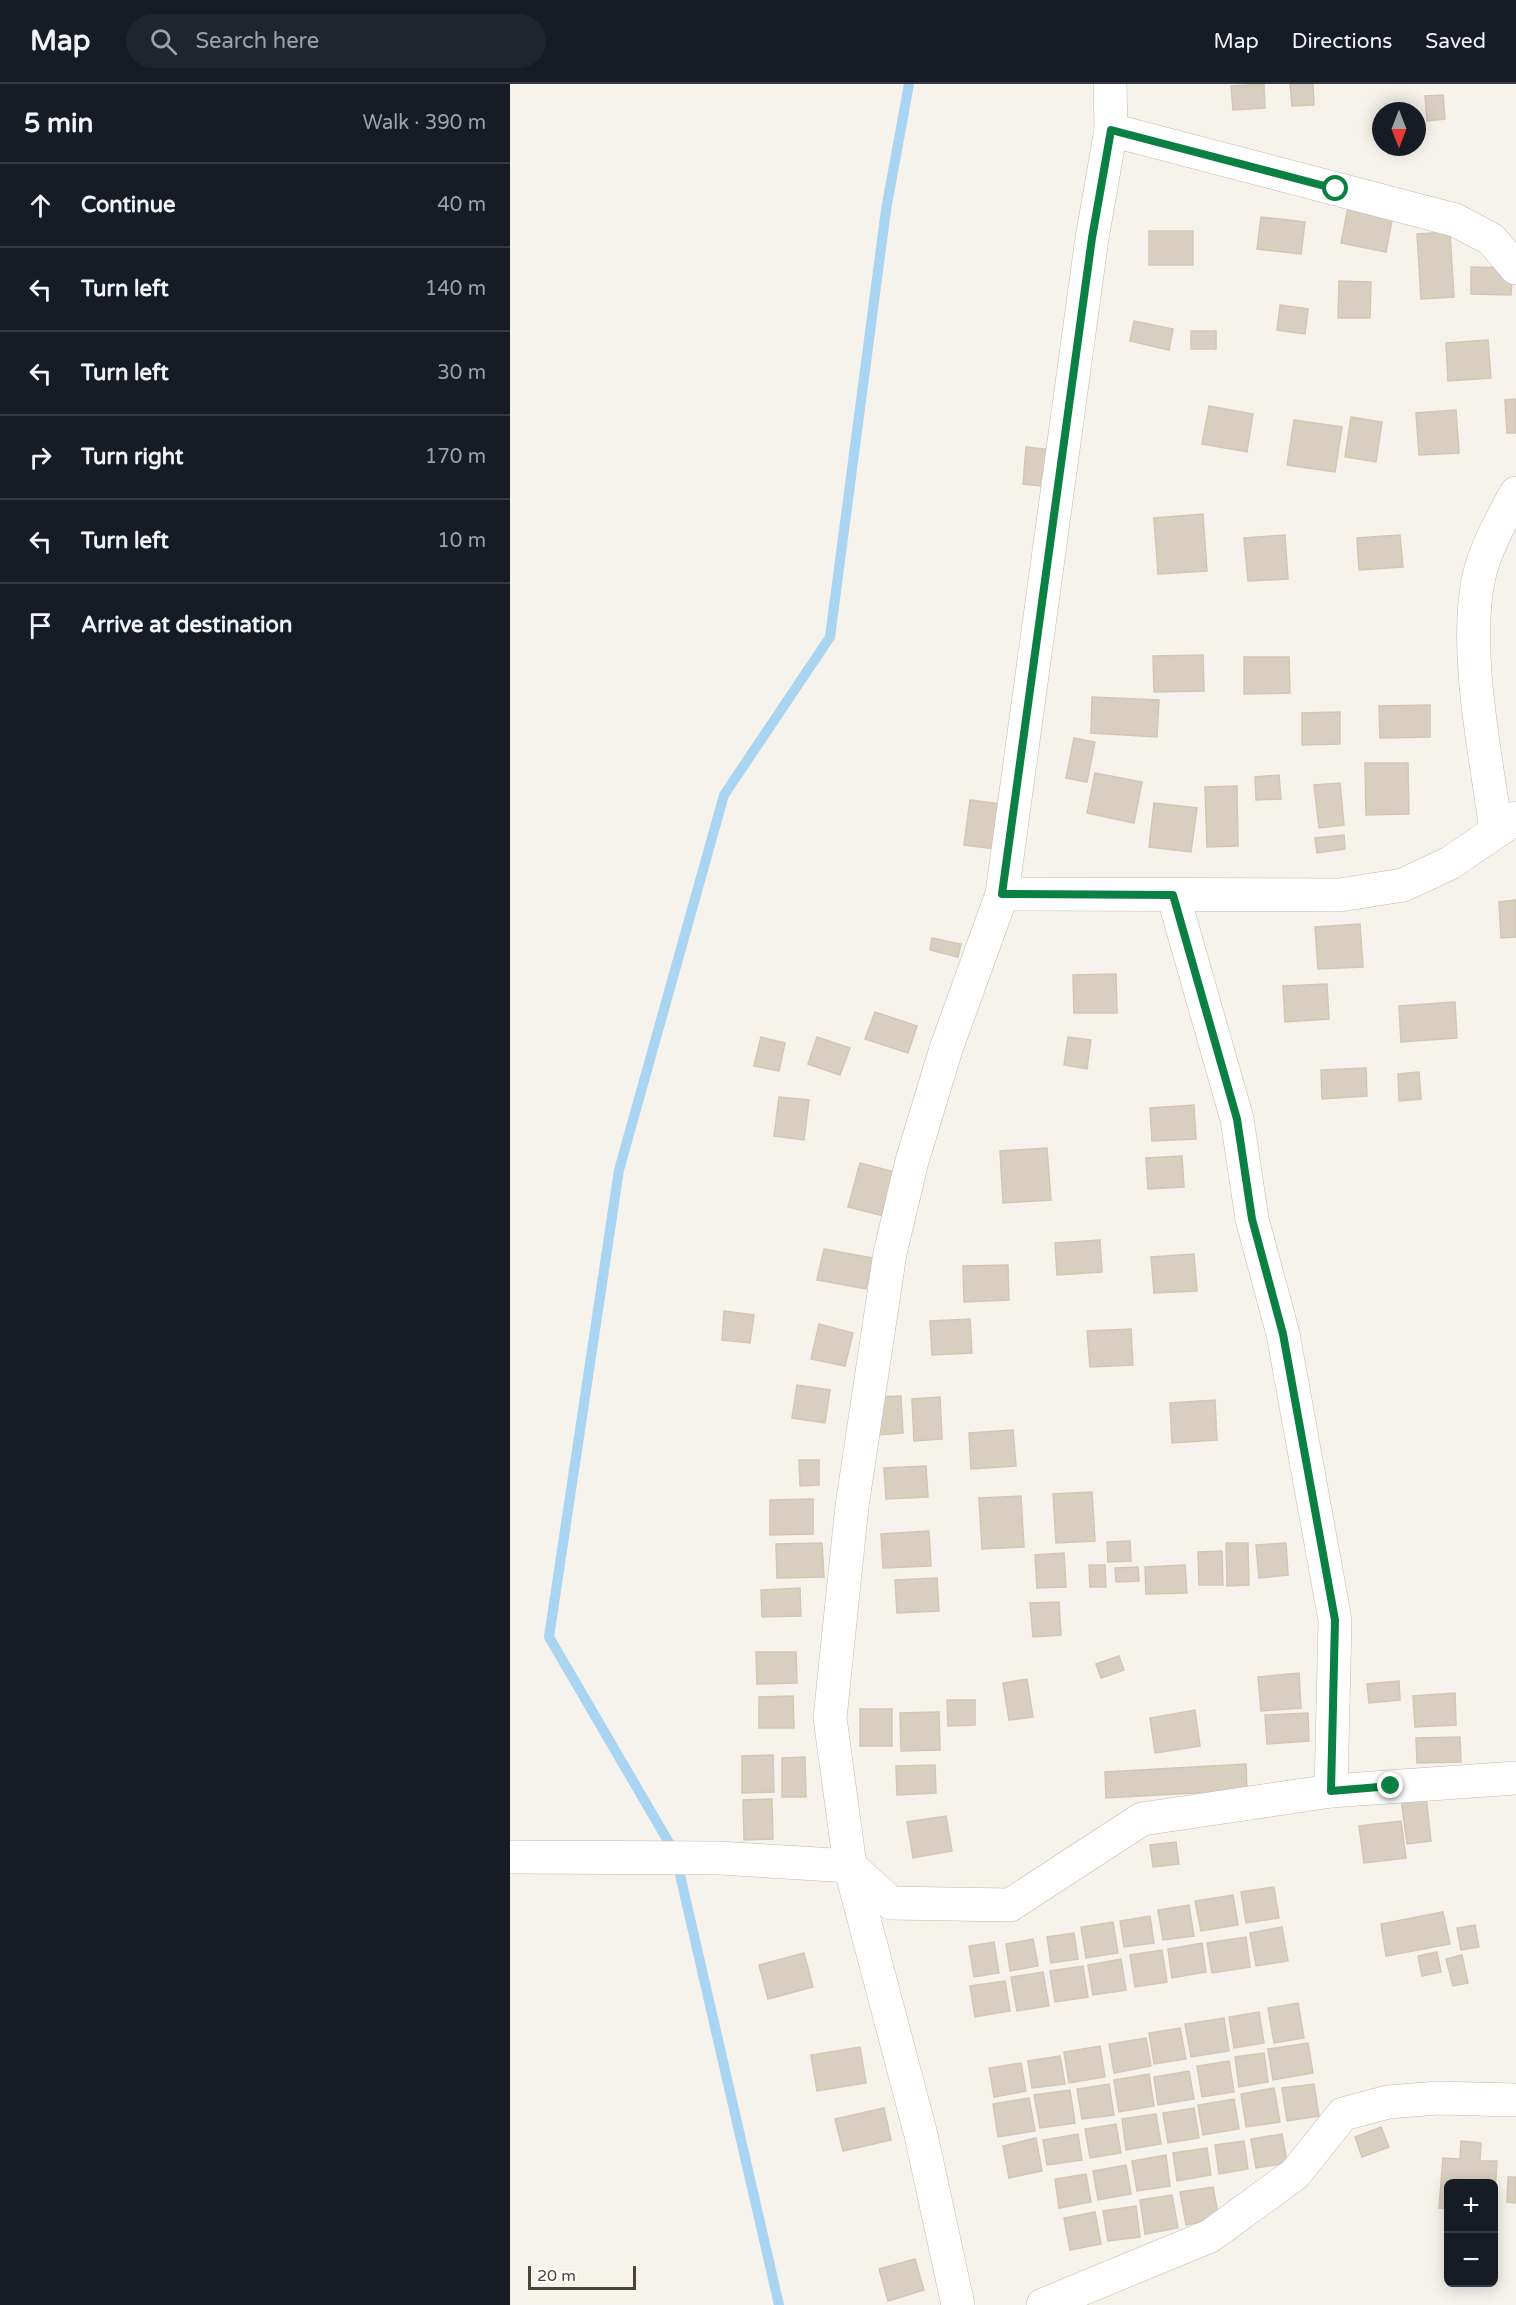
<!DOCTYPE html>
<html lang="en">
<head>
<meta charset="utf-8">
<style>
	body { margin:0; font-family:"Varela Round",sans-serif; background:#20242c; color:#f1f3f6 }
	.controls { position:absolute; right:18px; bottom:18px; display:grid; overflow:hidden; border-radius:9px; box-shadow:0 3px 15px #0003 }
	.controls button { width:54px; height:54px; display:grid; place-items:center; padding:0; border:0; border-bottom:2px solid #363941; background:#171b24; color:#f1f3f6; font:30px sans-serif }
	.compass { position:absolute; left:862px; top:18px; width:54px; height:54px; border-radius:50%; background:#171b24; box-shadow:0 3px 15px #0003; rotate:180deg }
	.scale { position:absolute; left:18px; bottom:15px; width:108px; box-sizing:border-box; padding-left:6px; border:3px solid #4b4439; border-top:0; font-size:16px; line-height:21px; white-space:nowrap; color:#4b4439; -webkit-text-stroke:4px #fff; paint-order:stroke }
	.stop { position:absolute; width:18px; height:18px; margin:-14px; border:4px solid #0b8043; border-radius:50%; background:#fff }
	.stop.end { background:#0b8043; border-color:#fff; box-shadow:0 2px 6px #0008 }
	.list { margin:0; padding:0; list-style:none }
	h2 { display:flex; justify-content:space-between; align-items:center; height:78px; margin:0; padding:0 24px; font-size:26px }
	h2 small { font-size:20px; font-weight:400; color:#9ea1a6 }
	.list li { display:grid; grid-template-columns:39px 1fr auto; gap:18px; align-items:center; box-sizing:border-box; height:84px; padding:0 24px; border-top:2px solid #363941 }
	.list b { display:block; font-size:22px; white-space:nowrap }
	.list em { font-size:20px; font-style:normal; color:#9ea1a6 }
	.icon { flex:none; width:33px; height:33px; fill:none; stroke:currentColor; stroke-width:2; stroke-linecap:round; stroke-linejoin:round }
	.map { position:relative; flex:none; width:1006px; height:2221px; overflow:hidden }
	header { display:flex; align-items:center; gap:36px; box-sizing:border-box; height:84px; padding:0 30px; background:#171b24; border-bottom:2px solid #363941 }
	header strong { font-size:28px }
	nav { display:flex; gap:33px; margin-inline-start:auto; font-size:21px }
	.search { width:420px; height:54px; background:#20242c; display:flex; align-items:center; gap:15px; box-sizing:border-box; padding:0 21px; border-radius:33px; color:#9ea1a6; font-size:22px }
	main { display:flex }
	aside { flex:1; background:#171b24 }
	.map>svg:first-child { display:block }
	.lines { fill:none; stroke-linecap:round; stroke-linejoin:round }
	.stream { stroke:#a9d4f2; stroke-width:10 }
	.building { fill:#d8cfc1; stroke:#d3c7b4; stroke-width:1.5 }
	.street-casing { stroke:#c2bbae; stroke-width:34 }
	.street { stroke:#fff; stroke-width:33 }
	.route { stroke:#0b8043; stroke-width:8 }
</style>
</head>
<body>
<header>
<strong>Map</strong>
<div class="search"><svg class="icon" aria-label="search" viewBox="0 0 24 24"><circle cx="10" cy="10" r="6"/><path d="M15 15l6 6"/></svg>Search here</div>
<nav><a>Map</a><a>Directions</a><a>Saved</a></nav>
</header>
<main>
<aside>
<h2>5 min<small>Walk · 390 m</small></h2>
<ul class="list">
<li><svg class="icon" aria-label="ahead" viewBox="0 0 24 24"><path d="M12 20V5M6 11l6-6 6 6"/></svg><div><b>Continue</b></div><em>40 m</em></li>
<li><svg class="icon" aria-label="left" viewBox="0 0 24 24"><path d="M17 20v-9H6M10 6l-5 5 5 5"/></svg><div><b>Turn left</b></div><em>140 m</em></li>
<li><svg class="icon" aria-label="left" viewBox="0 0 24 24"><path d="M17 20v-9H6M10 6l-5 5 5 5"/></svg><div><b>Turn left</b></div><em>30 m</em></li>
<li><svg class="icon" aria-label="right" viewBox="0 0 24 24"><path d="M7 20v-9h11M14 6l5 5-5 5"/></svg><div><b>Turn right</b></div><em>170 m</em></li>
<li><svg class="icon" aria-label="left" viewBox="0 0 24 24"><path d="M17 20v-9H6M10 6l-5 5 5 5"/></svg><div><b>Turn left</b></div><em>10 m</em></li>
<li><svg class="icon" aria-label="arrive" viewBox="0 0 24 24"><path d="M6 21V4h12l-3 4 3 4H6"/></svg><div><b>Arrive at destination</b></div></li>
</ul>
</aside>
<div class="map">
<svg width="1006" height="2221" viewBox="0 0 1006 2221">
	<rect width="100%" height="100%" fill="#f6f3ec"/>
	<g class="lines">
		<!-- stream -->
		<path class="stream" d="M269 2221 165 1769 39 1553 109 1086 214 711 320 553 376 126 399 0"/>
	</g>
	<!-- building -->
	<g class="building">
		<path d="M754 0 755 24 723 26 721 2Z"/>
		<path d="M780 0H803L804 21 782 22Z"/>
		<path d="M933 11 935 35 917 37 915 12Z"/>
		<path d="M838 123 883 131 876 168 831 159Z"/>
		<path d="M751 133 795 138 791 170 747 165Z"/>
		<rect x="639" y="147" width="44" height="34"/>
		<path d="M940 148 944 213 911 215 907 150Z"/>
		<path d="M961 183 1003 184 1001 211 961 210Z"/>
		<path d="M829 197 861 198 860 234H828Z"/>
		<path d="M770 221 798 225 795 250 767 246Z"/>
		<path d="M624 237 663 245 659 266 620 257Z"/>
		<rect x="681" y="247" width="25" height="18"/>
		<path d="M978 256 981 294 938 297 936 259Z"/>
		<path d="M1006 315V349H997L995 316Z"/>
		<path d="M699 322 743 330 737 368 692 360Z"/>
		<path d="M946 326 949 369 909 371 906 329Z"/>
		<path d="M841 333 872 338 866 378 835 373Z"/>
		<path d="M784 336 832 343 825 388 777 381Z"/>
		<path d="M516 363 543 366 540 403 513 400Z"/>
		<path d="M693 430 697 487 648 490 644 434Z"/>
		<path d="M775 451 778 495 738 497 734 454Z"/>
		<path d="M890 451 893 483 849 486 847 454Z"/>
		<path d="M693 571 694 607 644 608 643 572Z"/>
		<path d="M734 573H779L780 609 734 610Z"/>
		<path d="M582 613 649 616 647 653 581 649Z"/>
		<path d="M920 621V653L870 654 869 622Z"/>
		<path d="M830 628V660L792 661V629Z"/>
		<path d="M564 654 585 658 577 698 556 694Z"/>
		<path d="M855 679H898L899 730 856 731Z"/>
		<path d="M585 689 632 698 624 739 577 729Z"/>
		<path d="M769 691 771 715 746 716 745 693Z"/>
		<path d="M830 699 834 741 809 744 804 701Z"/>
		<path d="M727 702 728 762 697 763 695 703Z"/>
		<path d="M460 716 499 721 493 766 454 761Z"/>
		<path d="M644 719 687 724 681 768 639 763Z"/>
		<path d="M834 751 835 765 807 769 805 754Z"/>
		<path d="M1006 816V853L991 854 989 818Z"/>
		<path d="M850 840 853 883 808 885 805 843Z"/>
		<path d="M422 854 451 860 448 873 420 866Z"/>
		<path d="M606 890 607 929H564L563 891Z"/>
		<path d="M817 900 819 935 775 938 773 902Z"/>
		<path d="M945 918 947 954 891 958 889 922Z"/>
		<path d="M365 928 407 942 398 969 355 955Z"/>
		<path d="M251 953 275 959 269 987 244 982Z"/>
		<path d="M307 953 340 964 330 991 298 980Z"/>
		<path d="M558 953 581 956 577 985 554 981Z"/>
		<path d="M856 984 857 1012 812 1015 811 986Z"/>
		<path d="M909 988 911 1015 889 1017 888 990Z"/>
		<path d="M269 1013 299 1016 294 1056 264 1052Z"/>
		<path d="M684 1021 686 1055 642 1057 640 1024Z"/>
		<path d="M537 1064 541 1116 493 1119 490 1067Z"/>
		<path d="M672 1072 674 1103 638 1105 636 1074Z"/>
		<path d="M350 1079 385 1088 374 1132 338 1123Z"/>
		<path d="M590 1156 592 1188 547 1191 545 1159Z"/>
		<path d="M314 1165 363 1174 356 1205 307 1196Z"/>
		<path d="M684 1170 687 1207 644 1209 641 1173Z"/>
		<path d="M498 1181 499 1216 454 1218 453 1182Z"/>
		<path d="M214 1227 244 1231 240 1259 212 1256Z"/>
		<path d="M460 1235 462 1269 422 1271 420 1237Z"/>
		<path d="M309 1240 343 1249 335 1282 301 1275Z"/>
		<path d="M621 1245 623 1281 580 1283 577 1247Z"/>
		<path d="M287 1301 320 1306 315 1339 282 1334Z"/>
		<path d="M391 1312 393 1349 368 1351 365 1313Z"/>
		<path d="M430 1313 432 1355 404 1357 402 1315Z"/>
		<path d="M705 1316 707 1356 662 1359 660 1319Z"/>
		<path d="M503 1346 506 1382 461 1385 459 1349Z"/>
		<path d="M289 1376H309V1401L290 1402Z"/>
		<path d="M416 1382 418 1413 376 1415 374 1384Z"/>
		<path d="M582 1408 585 1457 546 1459 543 1410Z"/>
		<path d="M511 1412 514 1463 472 1465 469 1414Z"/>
		<path d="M303 1415V1450L260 1451V1416Z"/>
		<path d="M419 1447 421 1482 373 1484 371 1450Z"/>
		<path d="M620 1457 621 1477 598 1478 597 1458Z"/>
		<path d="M312 1459 314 1493 267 1494 266 1460Z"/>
		<path d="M716 1459H738L739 1501 717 1502Z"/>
		<path d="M776 1459 778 1491 749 1494 746 1461Z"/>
		<path d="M712 1467 713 1501H689L688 1468Z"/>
		<path d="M554 1469 556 1503 527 1504 525 1471Z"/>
		<path d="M579 1481H595L596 1503H580Z"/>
		<path d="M675 1481 677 1509 636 1510 635 1483Z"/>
		<path d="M628 1483 629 1497 606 1498 605 1484Z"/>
		<path d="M427 1494 429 1527 387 1529 385 1496Z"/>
		<path d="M290 1504 291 1532 252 1533 251 1506Z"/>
		<path d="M549 1518 551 1551 523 1553 520 1519Z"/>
		<path d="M246 1568H286L287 1599 247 1600Z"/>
		<path d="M609 1572 614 1586 591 1594 586 1580Z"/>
		<path d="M789 1589 791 1624 751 1627 748 1593Z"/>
		<path d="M517 1595 523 1633 499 1636 493 1599Z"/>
		<path d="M889 1597 890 1616 859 1619 857 1600Z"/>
		<path d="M945 1609 946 1641 905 1643 903 1612Z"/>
		<path d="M283 1612 284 1644H249V1613Z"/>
		<path d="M437 1616H465V1641L438 1642Z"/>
		<rect x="350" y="1625" width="32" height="37"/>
		<path d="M685 1626 690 1662 645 1669 640 1634Z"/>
		<path d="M429 1628 430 1666 391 1667 390 1629Z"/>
		<path d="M798 1629 799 1657 757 1660 755 1631Z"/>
		<path d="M950 1653 951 1678 907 1679 906 1654Z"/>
		<path d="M263 1671 264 1708 232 1709V1672Z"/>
		<path d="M295 1673 296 1713H272V1674Z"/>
		<path d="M736 1680 737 1706 596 1714 595 1688Z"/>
		<path d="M425 1681 426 1709 387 1711 386 1682Z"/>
		<path d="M916 1712 921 1757 897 1760 891 1715Z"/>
		<path d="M262 1715 263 1755 234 1756 233 1716Z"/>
		<path d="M436 1732 442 1767 403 1774 397 1738Z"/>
		<path d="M891 1737 896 1774 854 1779 849 1742Z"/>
		<path d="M666 1758 669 1780 643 1783 640 1761Z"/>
		<path d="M764 1803 769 1834 736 1839 731 1808Z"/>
		<path d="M723 1811 728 1841 691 1847 685 1817Z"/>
		<path d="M679 1821 684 1852 653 1856 648 1826Z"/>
		<path d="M933 1828 940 1860 876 1872 871 1840Z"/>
		<path d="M640 1832 644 1859 614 1863 610 1837Z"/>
		<path d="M603 1838 608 1869 576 1874 571 1843Z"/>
		<path d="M965 1841 969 1863 951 1866 947 1844Z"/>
		<path d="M772 1843 778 1877 746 1882 740 1849Z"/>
		<path d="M564 1849 568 1875 541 1879 537 1853Z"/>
		<path d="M736 1853 740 1883 702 1889 697 1859Z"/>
		<path d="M523 1855 528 1882 500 1887 496 1860Z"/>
		<path d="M484 1858 489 1889 464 1893 459 1862Z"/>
		<path d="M692 1859 696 1888 662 1894 658 1865Z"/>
		<path d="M652 1866 657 1898 625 1903 620 1871Z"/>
		<path d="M927 1868 931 1888 912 1892 908 1872Z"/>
		<path d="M294 1869 303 1903 258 1915 249 1881Z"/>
		<path d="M952 1871 958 1899 943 1902 936 1875Z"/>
		<path d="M611 1875 616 1906 583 1911 578 1881Z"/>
		<path d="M573 1882 578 1913 545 1918 540 1887Z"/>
		<path d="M533 1888 539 1922 507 1927 501 1893Z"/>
		<path d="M495 1897 500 1927 465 1933 460 1902Z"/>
		<path d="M788 1919 794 1954 764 1959 758 1924Z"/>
		<path d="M749 1928 754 1959 724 1964 719 1933Z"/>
		<path d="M714 1934 719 1967 681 1973 675 1940Z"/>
		<path d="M670 1944 676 1975 644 1980 639 1949Z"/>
		<path d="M636 1954 641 1982 604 1989 599 1960Z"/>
		<path d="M798 1959 803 1989 763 1996 758 1965Z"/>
		<path d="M590 1962 595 1993 559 1999 554 1968Z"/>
		<path d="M350 1963 356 1999 307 2007 301 1971Z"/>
		<path d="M754 1969 758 1998 729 2003 725 1973Z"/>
		<path d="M550 1972 555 2000 522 2004 518 1977Z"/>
		<path d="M719 1977 724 2008 692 2013 687 1982Z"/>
		<path d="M511 1979 516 2007 484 2013 479 1984Z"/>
		<path d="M679 1987 684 2015 648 2021 644 1993Z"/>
		<path d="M639 1990 644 2022 609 2028 604 1996Z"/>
		<path d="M599 2000 604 2031 572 2035 567 2005Z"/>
		<path d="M804 2000 809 2032 777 2037 772 2004Z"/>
		<path d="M764 2004 770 2038 736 2043 731 2010Z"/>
		<path d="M560 2006 565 2039 530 2044 524 2011Z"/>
		<path d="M519 2014 525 2047 488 2053 483 2020Z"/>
		<path d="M724 2015 729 2045 693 2051 688 2021Z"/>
		<path d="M374 2024 381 2056 333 2067 325 2035Z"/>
		<path d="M684 2024 689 2054 658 2059 653 2029Z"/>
		<path d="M646 2030 651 2060 616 2066 612 2035Z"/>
		<path d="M606 2040 611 2069 580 2074 575 2045Z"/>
		<path d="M871 2043 879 2063 852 2073 845 2053Z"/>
		<path d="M568 2050 572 2076 537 2081 533 2056Z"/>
		<path d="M772 2050 777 2079 746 2084 741 2055Z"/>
		<path d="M526 2054 532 2087 499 2094 493 2062Z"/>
		<path d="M734 2057 738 2085 709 2090 705 2061Z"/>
		<path d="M951 2057 971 2059 970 2077H987L984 2128V2100H938V2125L929 2124 933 2074 950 2075Z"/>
		<path d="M697 2064 701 2091 667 2097 663 2069Z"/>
		<path d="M656 2071 660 2102 627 2107 622 2077Z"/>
		<path d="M616 2081 621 2110 588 2116 583 2087Z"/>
		<path d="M576 2090 581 2118 549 2124 545 2095Z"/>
		<path d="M998 2093H1006V2119L997 2118Z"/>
		<path d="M703 2103 709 2135 676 2141 670 2108Z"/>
		<path d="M662 2111 668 2144 635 2150 630 2116Z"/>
		<path d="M626 2122 630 2153 598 2157 593 2127Z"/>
		<path d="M585 2128 591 2160 560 2166 554 2134Z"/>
		<path d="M405 2175 414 2206 378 2217 369 2185Z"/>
	</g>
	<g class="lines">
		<defs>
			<g id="street">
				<path d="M601 46 945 136 981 155 1006 184"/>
				<path d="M986 747C976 670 953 567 969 492 976 463 992 435 1006 409"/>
				<path d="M492 810 830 811 893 801 940 779 1006 734"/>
				<path d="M663 811 727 1035 742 1135 773 1250 825 1536 821 1707"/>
				<path d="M0 1773 209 1774 340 1782 381 1819 500 1821 632 1735 821 1707 1006 1694"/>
				<path d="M448 2221 411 2051 340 1782 320 1634 342 1422 380 1169 402 1077 436 965 492 810 582 154 601 46 600 0"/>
				<path d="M533 2221 700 2152 785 2090 833 2030 878 2018 928 2014 1006 2016"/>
			</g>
		</defs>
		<!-- street casing -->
		<use href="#street" class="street-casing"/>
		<!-- street -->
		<use href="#street" class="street"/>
	</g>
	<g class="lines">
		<!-- route -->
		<path class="route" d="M826 105 601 46 582 154 492 810 663 811 727 1035 742 1135 773 1250 825 1536 821 1707 881 1702"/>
	</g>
</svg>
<div class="controls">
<button>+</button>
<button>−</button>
</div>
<svg class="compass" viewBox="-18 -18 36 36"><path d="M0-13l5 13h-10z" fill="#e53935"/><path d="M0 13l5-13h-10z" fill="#9ea1a6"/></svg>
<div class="scale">20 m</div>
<div class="stop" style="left:826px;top:105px"></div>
<div class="stop end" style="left:881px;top:1702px"></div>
</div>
</main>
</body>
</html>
